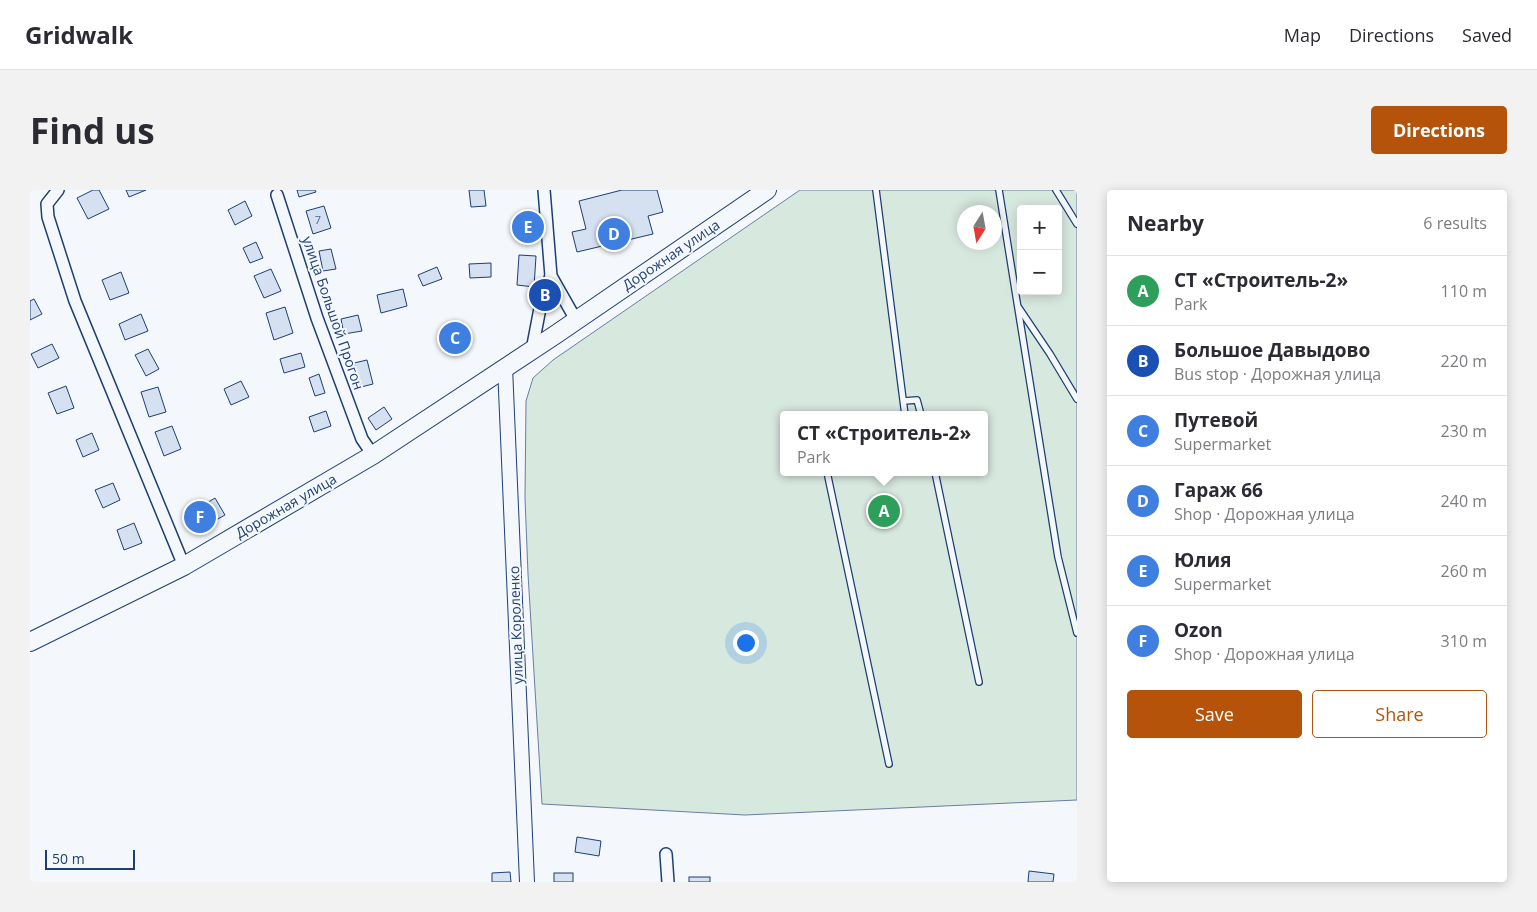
<!DOCTYPE html>
<html lang="en">
<head>
<meta charset="utf-8">
<style>
	body { margin:0; font-family:"Open Sans",sans-serif; background:#f2f2f3; color:#2b2b33 }
	.controls { position:absolute; right:15px; top:15px; display:grid; overflow:hidden; border-radius:5px; box-shadow:0 2px 12px #0003 }
	.controls button { width:45px; height:45px; display:grid; place-items:center; padding:0; border:0; border-bottom:1px solid #e1e1e2; background:#fff; color:#2b2b33; font:25px sans-serif }
	.compass { position:absolute; left:927px; top:15px; width:45px; height:45px; border-radius:50%; background:#fff; box-shadow:0 2px 12px #0003; rotate:191deg }
	.scale { position:absolute; left:15px; bottom:12px; width:90px; box-sizing:border-box; padding-left:5px; border:2px solid #1d3f73; border-top:0; font-size:14px; line-height:18px; white-space:nowrap; color:#1d3f73; -webkit-text-stroke:4px #f4f7fb; paint-order:stroke }
	.you { position:absolute; left:715px; top:452px; width:18px; height:18px; margin:-12px; border:4px solid #fff; border-radius:50%; background:#1a73e8; box-shadow:0 0 0 8px #1a73e833 }
	.badge { display:grid; place-items:center; width:32px; height:32px; border-radius:50%; background:#b45309; color:#fff; font-size:16px; font-weight:700 }
	.pin { position:absolute; translate:-50% -50%; border:2px solid #fff; box-shadow:0 1px 5px #0006 }
	.popup { position:absolute; left:750px; top:221px; width:208px; height:65px; box-sizing:border-box; display:grid; place-content:center; border-radius:5px; background:#fff; filter:drop-shadow(0 1px 4px #0005); font-size:16px; white-space:nowrap; color:#7c7c81 }
	.popup b { font-size:19px; color:#2b2b33 }
	.popup::after { content:''; position:absolute; left:50%; top:100%; margin-left:-10px; border:10px solid transparent; border-top-color:#fff }
	.list { margin:0; padding:0; list-style:none }
	h2 { display:flex; justify-content:space-between; align-items:center; height:65px; margin:0; padding:0 20px; font-size:21px }
	h2 small { font-size:16px; font-weight:400; color:#7c7c81 }
	.list li { display:grid; grid-template-columns:32px 1fr auto; gap:15px; align-items:center; box-sizing:border-box; height:70px; padding:0 20px; border-top:1px solid #e1e1e2 }
	.list b { display:block; font-size:19px; white-space:nowrap }
	.list p { margin:0; font-size:16px; white-space:nowrap; color:#7c7c81 }
	.list em { font-size:16px; font-style:normal; color:#7c7c81 }
	.actions { display:flex; gap:10px; padding:15px 20px }
	.actions a { flex:1; padding:11px 0; border:1px solid #b45309; border-radius:5px; text-align:center; font-size:18px; color:#b45309 }
	.actions .main { background:#b45309; color:#fff }
	.map { position:relative; flex:none; width:1047px; height:692px; overflow:hidden; border-radius:5px }
	header { display:flex; align-items:center; gap:30px; box-sizing:border-box; height:70px; padding:0 25px; background:#fff; border-bottom:1px solid #e1e1e2 }
	header strong { font-size:24px }
	nav { display:flex; gap:28px; margin-inline-start:auto; font-size:18px }
	.intro { display:flex; align-items:center; justify-content:space-between; box-sizing:border-box; height:120px; padding:0 30px }
	h1 { margin:0; font-size:35px }
	.button { padding:12px 22px; border-radius:5px; background:#b45309; color:#fff; font-size:18px; font-weight:700 }
	main { display:flex; gap:30px; padding:0 30px }
	aside { flex:1; background:#fff; border-radius:5px; box-shadow:0 2px 12px #0003 }
	.map>svg:first-child { display:block }
	.green { fill:#d7e8df; stroke:#687fa3; fill-rule:evenodd }
	.building { fill:#d5e0f0; stroke:#1d3f73 }
	.lines { fill:none; stroke-linecap:round; stroke-linejoin:round }
	.service-casing { stroke:#1d3f73; stroke-width:8 }
	.minor-casing { stroke:#1d3f73; stroke-width:14 }
	.tertiary-casing { stroke:#1d3f73; stroke-width:16 }
	.primary-casing { stroke:#1d3f73; stroke-width:20 }
	.service { stroke:#f4f7fb; stroke-width:5.5 }
	.minor { stroke:#f4f7fb; stroke-width:11 }
	.tertiary { stroke:#f4f7fb; stroke-width:14 }
	.primary { stroke:#f4f7fb; stroke-width:18 }
	.labels { text-anchor:middle; stroke-width:4; stroke-linejoin:round; paint-order:stroke }
	.number-label { font-size:11px; fill:#4b6792 }
	.street-label { font-size:14px; fill:#1d3f73; stroke:#f4f7fb }
</style>
</head>
<body>
<header>
<strong>Gridwalk</strong>
<nav><a>Map</a><a>Directions</a><a>Saved</a></nav>
</header>
<div class="intro"><h1>Find us</h1><a class="button">Directions</a></div>
<main>
<div class="map">
<svg width="1047" height="692" viewBox="0 0 1047 692">
	<rect width="100%" height="100%" fill="#f4f7fb"/>
	<!-- green -->
	<path class="green" d="M770 0H1047V610L715 625 512 614 498 384 495 308 496 211 503 188 523 170ZM991 19H1028V101H991ZM934 22H964V52H934ZM754 225H954V282H754Z"/>
	<!-- building -->
	<g class="building">
		<path d="M63 0H69L79 19 58 29 47 8Z"/>
		<path d="M96 0H116L99 7Z"/>
		<path d="M267 0H285L286 2 269 7Z"/>
		<path d="M439 0H454L456 16 441 17Z"/>
		<path d="M592 0H627L633 22 618 26 623 44 547 62 542 42 556 39 549 11Z"/>
		<path d="M215 11 222 26 205 35 198 20Z"/>
		<path d="M294 16 301 38 283 44 276 21Z"/>
		<path d="M504 25 506 49 492 50 490 26Z"/>
		<path d="M226 52 233 68 220 73 213 58Z"/>
		<path d="M301 59 306 79 293 81 289 61Z"/>
		<path d="M489 65 506 66 504 97 487 95Z"/>
		<path d="M461 73V87L440 88 439 74Z"/>
		<path d="M407 77 412 89 393 96 388 85Z"/>
		<path d="M241 79 251 101 234 108 224 86Z"/>
		<path d="M91 82 99 103 80 110 72 90Z"/>
		<path d="M373 99 377 116 351 123 347 105Z"/>
		<path d="M4 109 12 124 0 130V111Z"/>
		<path d="M255 117 263 143 244 150 236 123Z"/>
		<path d="M111 124 118 141 95 150 89 134Z"/>
		<path d="M328 125 332 141 314 144 311 129Z"/>
		<path d="M433 132 442 146 418 163 408 149Z"/>
		<path d="M22 154 29 168 8 178 1 164Z"/>
		<path d="M118 159 129 179 116 186 105 165Z"/>
		<path d="M271 163 275 177 254 183 250 169Z"/>
		<path d="M337 170 343 194 331 197 324 173Z"/>
		<path d="M289 184 295 203 285 206 279 188Z"/>
		<path d="M211 191 219 207 201 215 194 199Z"/>
		<path d="M36 196 44 218 27 224 18 203Z"/>
		<path d="M128 197 136 222 119 227 111 202Z"/>
		<path d="M354 217 362 229 346 240 338 228Z"/>
		<path d="M296 221 301 236 284 242 279 227Z"/>
		<path d="M142 236 151 259 134 266 125 242Z"/>
		<path d="M62 243 69 260 53 267 46 250Z"/>
		<path d="M83 293 90 310 73 318 65 300Z"/>
		<path d="M185 308 195 325 172 338 162 322Z"/>
		<path d="M104 333 112 353 94 360 87 340Z"/>
		<path d="M547 647 571 651 569 666 545 662Z"/>
		<path d="M999 681 1024 684 1023 692H998Z"/>
		<path d="M480 682 481 692H462V683Z"/>
		<rect x="524" y="683" width="19" height="9"/>
		<rect x="659" y="687" width="21" height="5"/>
	</g>
	<g class="lines">
		<defs>
			<g id="service">
				<path d="M846 0 875 225"/>
				<path d="M969 0 1028 367 1047 443"/>
				<path d="M1026 0 1047 34"/>
				<path d="M989 118 1020 164 1047 209"/>
				<path d="M874 211 887 210 891 225"/>
				<path d="M797 282 859 574"/>
				<path d="M905 282 949 492"/>
			</g>
			<g id="minor">
				<path d="M28 0 17 14 18 27 45 111 154 376"/>
				<path d="M514 0 521 86 546 130"/>
				<path d="M247 5 287 128 332 249 343 265"/>
				<path d="M502 160 511 113 521 86"/>
				<path d="M636 664 638 692"/>
			</g>
			<path id="tertiary" d="M475 177 497 692"/>
			<path id="primary" d="M0 452 154 376 343 265 525 145 737 0"/>
		</defs>
		<!-- service casing -->
		<use href="#service" class="service-casing"/>
		<!-- minor casing -->
		<use href="#minor" class="minor-casing"/>
		<!-- tertiary casing -->
		<use href="#tertiary" class="tertiary-casing"/>
		<!-- primary casing -->
		<use href="#primary" class="primary-casing"/>
		<!-- service -->
		<use href="#service" class="service"/>
		<!-- minor -->
		<use href="#minor" class="minor"/>
		<!-- tertiary -->
		<use href="#tertiary" class="tertiary"/>
		<!-- primary -->
		<use href="#primary" class="primary"/>
	</g>
	<g class="labels">
		<!-- number labels -->
		<g class="number-label">
			<text x="288" y="34">7</text>
		</g>
		<!-- street labels -->
		<g class="street-label">
			<text transform="translate(641 65) rotate(-34)" y="5">Дорожная улица</text>
			<text transform="translate(303 123) rotate(71)" y="5">улица Большой Прогон</text>
			<text transform="translate(256 316) rotate(-30)" y="5">Дорожная улица</text>
			<text transform="translate(486 435) rotate(-92)" y="5">улица Короленко</text>
		</g>
	</g>
</svg>
<div class="controls">
<button>+</button>
<button>−</button>
</div>
<svg class="compass" viewBox="-18 -18 36 36"><path d="M0-13l5 13h-10z" fill="#e53935"/><path d="M0 13l5-13h-10z" fill="#7c7c81"/></svg>
<div class="scale">50 m</div>
<div class="you"></div>
<div class="pin badge" style="left:854px;top:321px;background:#2e9e5b">A</div>
<div class="popup"><b>СТ «Строитель-2»</b>Park</div>
<div class="pin badge" style="left:515px;top:105px;background:#1a4fb4">B</div>
<div class="pin badge" style="left:425px;top:148px;background:#3f7fe0">C</div>
<div class="pin badge" style="left:584px;top:44px;background:#3f7fe0">D</div>
<div class="pin badge" style="left:498px;top:37px;background:#3f7fe0">E</div>
<div class="pin badge" style="left:170px;top:327px;background:#3f7fe0">F</div>
</div>
<aside>
<h2>Nearby<small>6 results</small></h2>
<ul class="list">
<li><span class="badge" style="background:#2e9e5b">A</span><div><b>СТ «Строитель-2»</b><p>Park</p></div><em>110 m</em></li>
<li><span class="badge" style="background:#1a4fb4">B</span><div><b>Большое Давыдово</b><p>Bus stop · Дорожная улица</p></div><em>220 m</em></li>
<li><span class="badge" style="background:#3f7fe0">C</span><div><b>Путевой</b><p>Supermarket</p></div><em>230 m</em></li>
<li><span class="badge" style="background:#3f7fe0">D</span><div><b>Гараж 66</b><p>Shop · Дорожная улица</p></div><em>240 m</em></li>
<li><span class="badge" style="background:#3f7fe0">E</span><div><b>Юлия</b><p>Supermarket</p></div><em>260 m</em></li>
<li><span class="badge" style="background:#3f7fe0">F</span><div><b>Ozon</b><p>Shop · Дорожная улица</p></div><em>310 m</em></li>
</ul>
<div class="actions"><a class="main">Save</a><a>Share</a></div>
</aside>
</main>
</body>
</html>
